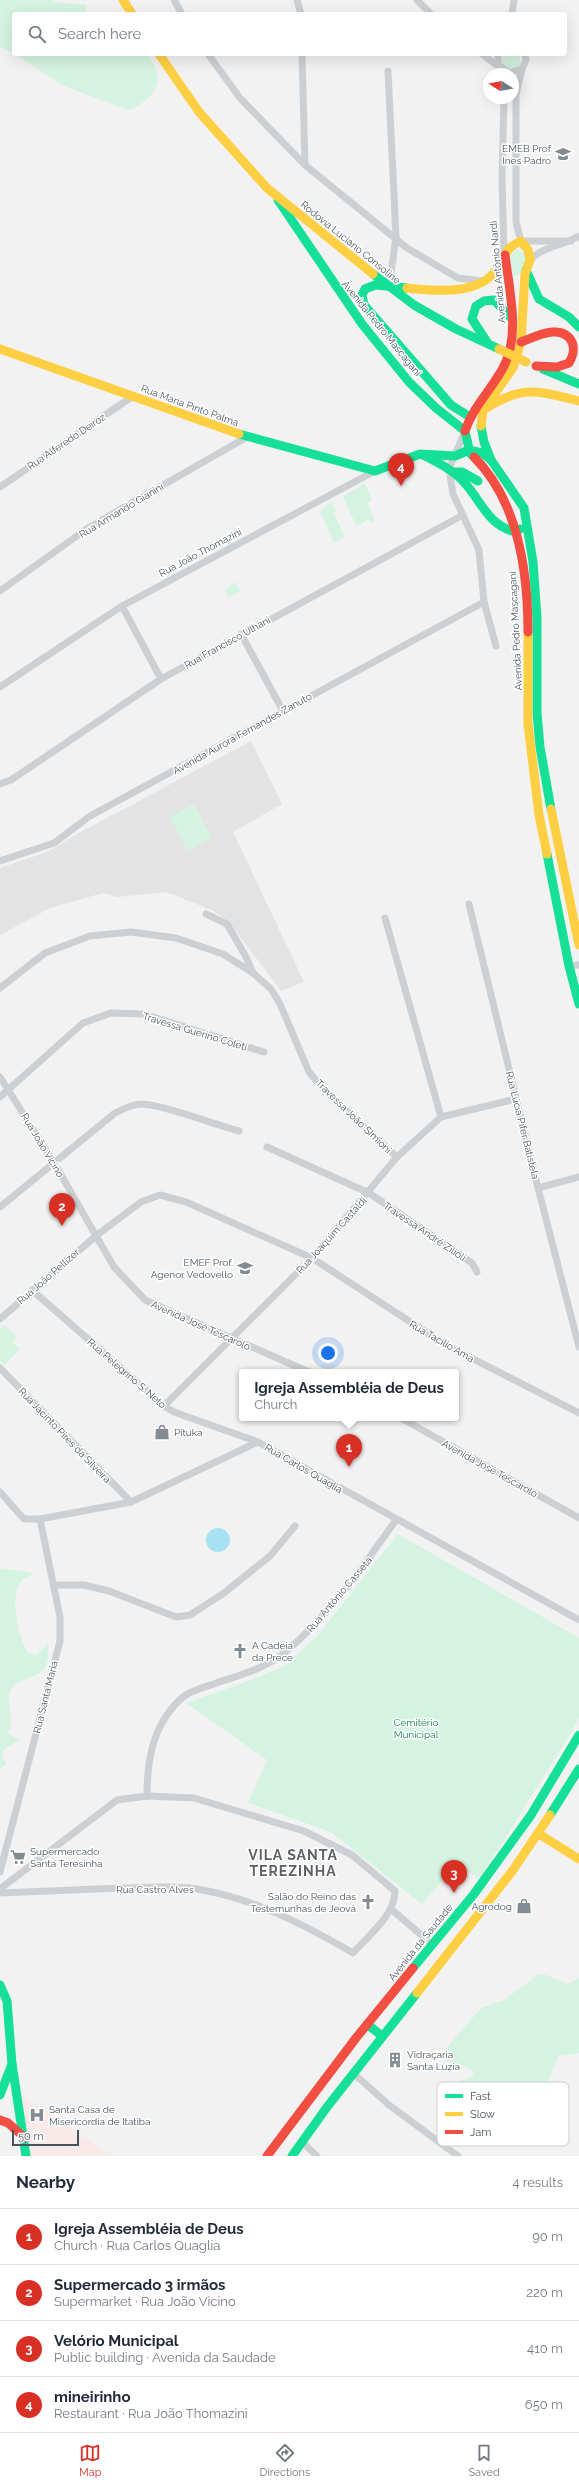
<!DOCTYPE html>
<html lang="en">
<head>
<meta charset="utf-8">
<style>
	body { margin:0; font-family:Raleway,sans-serif; background:#f6f6f7; color:#1f2937 }
	.compass { position:absolute; left:483px; top:68px; width:36px; height:36px; border-radius:50%; background:#fff; box-shadow:0 4px 16px #0002; rotate:281deg }
	.scale { position:absolute; left:12px; bottom:10px; width:67px; box-sizing:border-box; padding-left:4px; border:2px solid #475460; border-top:0; font-size:11px; line-height:14px; white-space:nowrap; color:#475460; -webkit-text-stroke:3px #fff; paint-order:stroke }
	.you { position:absolute; left:328px; top:1353px; width:14px; height:14px; margin:-10px; border:3px solid #fff; border-radius:50%; background:#1a73e8; box-shadow:0 0 0 6px #1a73e833 }
	.badge { display:grid; place-items:center; width:26px; height:26px; border-radius:50%; background:#d93025; color:#fff; font-size:13px; font-weight:700 }
	.pin { position:absolute; translate:-50% -33px; filter:drop-shadow(0 1px 2px #0008) }
	.pin::after { content:''; position:absolute; top:21px; width:14px; height:12px; background:inherit; clip-path:polygon(0 0,100% 0,50% 100%) }
	.popup { position:absolute; left:239px; top:1369px; width:220px; height:52px; box-sizing:border-box; display:grid; place-content:center; border-radius:4px; background:#fff; filter:drop-shadow(0 1px 3px #0005); font-size:13px; white-space:nowrap; color:#747a83 }
	.popup b { font-size:15px; color:#1f2937 }
	.popup::after { content:''; position:absolute; left:50%; top:100%; margin-left:-8px; border:8px solid transparent; border-top-color:#fff }
	.list { margin:0; padding:0; list-style:none }
	h2 { display:flex; justify-content:space-between; align-items:center; height:52px; margin:0; padding:0 16px; font-size:17px }
	h2 small { font-size:13px; font-weight:400; color:#747a83 }
	.list li { display:grid; grid-template-columns:26px 1fr auto; gap:12px; align-items:center; box-sizing:border-box; height:56px; padding:0 16px; border-top:1px solid #e0e1e3 }
	.list b { display:block; font-size:15px; white-space:nowrap }
	.list p { margin:0; font-size:13px; white-space:nowrap; color:#747a83 }
	.list em { font-size:13px; font-style:normal; color:#747a83 }
	.icon { flex:none; width:22px; height:22px; fill:none; stroke:currentColor; stroke-width:2; stroke-linecap:round; stroke-linejoin:round }
	.map { position:relative; flex:none; width:579px; height:2156px; overflow:hidden }
	.search { position:absolute; background:#fff; box-shadow:0 4px 16px #0002; left:12px; right:12px; top:12px; height:44px; display:flex; align-items:center; gap:10px; box-sizing:border-box; padding:0 14px; border-radius:4px; color:#747a83; font-size:15px }
	.sheet { height:276px; background:#fff }
	nav { display:flex; justify-content:space-around; align-items:center; box-sizing:border-box; height:56px; border-top:1px solid #e0e1e3; background:#fff; font-size:11px; color:#747a83 }
	nav a { display:grid; justify-items:center; gap:2px }
	nav .on { color:#d93025 }
	.map>svg:first-child { display:block }
	.education { fill:#e4e3e4 }
	.medical { fill:#f8eae9 }
	.green { fill:#d5f3e1 }
	.water { fill:#a8e1f2 }
	.lines { fill:none; stroke-linecap:round; stroke-linejoin:round }
	.street { stroke:#cdd0d3; stroke-width:7 }
	.fast { stroke:#16e098; stroke-width:9 }
	.slow { stroke:#ffcf43; stroke-width:9 }
	.jam { stroke:#f24e42; stroke-width:9 }
	.slow-bridge { stroke:#ffcf43; stroke-width:9 }
	.labels { text-anchor:middle; stroke-width:3; stroke-linejoin:round; paint-order:stroke }
	.poi-label { font-size:10px; fill:#475460; stroke:#fff; text-anchor:start }
	.street-label { font-size:10px; fill:#475460; stroke:#fff }
	.park-label { font-size:10px; fill:#11884f; stroke:#fff }
	.district-label { font-size:14px; font-weight:bold; letter-spacing:1px; fill:#5d6167; stroke:#fff }
	.key { fill:#fff; stroke:#c8cccf; stroke-width:1 }
	.key-label { font-size:11px; fill:#475460 }
</style>
</head>
<body>
<div class="map">
<svg width="579" height="2156" viewBox="0 0 579 2156">
	<rect width="100%" height="100%" fill="#f2f2f2"/>
	<!-- education -->
	<path class="education" d="M251 741 282 804 233 832 304 982 281 991 228 921 212 910 166 892 117 897 103 893 50 908 0 935V868L47 852 77 834Z"/>
	<!-- medical -->
	<path class="medical" d="M20 2094 112 2156H29Z"/>
	<!-- green -->
	<g class="green">
		<path d="M0 0H53V2L87 5 85 14H14V53L0 47Z"/>
		<path d="M15 54H147C151 61 158 69 158 77 160 91 140 108 128 110L64 86Z"/>
		<path d="M503 54H520V65L514 68H508L502 61Z"/>
		<path d="M516 249 524 252 526 257 522 272 516 276 512 275 510 257Z"/>
		<path d="M365 483 372 500 368 503 374 520 371 522 368 519 357 527 343 497Z"/>
		<path d="M332 502 336 511 334 514 345 537 334 543 320 511Z"/>
		<path d="M235 582 240 591 229 597 225 590Z"/>
		<path d="M194 804 212 838 188 851 170 817Z"/>
		<path d="M5 1325 17 1337 12 1342 20 1349 4 1365 0 1361V1330Z"/>
		<path d="M398 1534 579 1638V1718L571 1733 480 1878 455 1866 422 1904 331 1832 248 1803 267 1760 186 1703 246 1682 284 1666 318 1635Z"/>
		<path d="M3 1568 35 1574C31 1575 26 1577 23 1579 8 1592 18 1639 28 1653L36 1655 48 1644C48 1650 49 1657 47 1663 43 1680 15 1676 10 1692 5 1707 16 1715 8 1734L20 1739 3 1750 2 1756 7 1765 0 1768V1570Z"/>
		<path d="M539 1974 546 1975 567 1984 579 1978V2053L559 2056C553 2066 551 2074 547 2085 541 2104 533 2120 520 2136L517 2137 483 2130 457 2111 442 2105V2091L453 2083 471 2077 474 2072C465 2063 450 2064 438 2058L481 2008 504 2000Z"/>
	</g>
	<!-- water -->
	<circle class="water" cx="218" cy="1540" r="12"/>
	<g class="lines">
		<!-- street -->
		<g class="street">
			<path d="M174 0 182 14"/>
			<path d="M297 0 301 14"/>
			<path d="M417 0 431 14"/>
			<path d="M512 14 514 0"/>
			<path d="M208 54 240 98 305 165 407 248 458 278 483 281"/>
			<path d="M302 54 305 165"/>
			<path d="M482 54 499 67"/>
			<path d="M498 54V64L509 73 522 69 526 60 525 54"/>
			<path d="M522 69 516 94V222L521 241H571"/>
			<path d="M504 98 502 178 504 253"/>
			<path d="M530 260C543 246 563 246 579 236"/>
			<path d="M385 284 391 273 396 237 388 71"/>
			<path d="M465 431 449 469 453 494 479 550 484 602 496 646"/>
			<path d="M0 487 133 396"/>
			<path d="M0 591 88 528 247 437"/>
			<path d="M122 606 161 679"/>
			<path d="M241 634 283 711"/>
			<path d="M0 687 122 606 375 471"/>
			<path d="M0 784 11 780 161 679 463 515"/>
			<path d="M0 861 54 843 90 816 484 602"/>
			<path d="M469 904 538 1188 579 1347"/>
			<path d="M206 914 227 924 246 957 253 973"/>
			<path d="M385 918 441 1117"/>
			<path d="M569 966 579 965"/>
			<path d="M0 988 45 953 90 936 131 932 176 938 223 954 253 973 271 989 280 1004 309 1072 323 1089 397 1157"/>
			<path d="M0 1077 53 1161 114 1267 145 1300 309 1372"/>
			<path d="M0 1097 83 1023 111 1013 144 1014 264 1052"/>
			<path d="M267 1147 369 1193 472 1263 477 1272"/>
			<path d="M538 1188 579 1177"/>
			<path d="M0 1207 115 1113C122 1110 132 1104 141 1104 165 1105 213 1124 239 1131"/>
			<path d="M32 1290 164 1406 174 1412 258 1442"/>
			<path d="M0 1319 97 1235 141 1202 160 1195 186 1202 312 1258 446 1345 579 1413"/>
			<path d="M0 1368 131 1502"/>
			<path d="M164 1406 312 1258 397 1157 441 1117 516 1099"/>
			<path d="M401 1418 579 1518"/>
			<path d="M0 1492 24 1519H40L131 1502 258 1442 579 1620"/>
			<path d="M54 1585H84L109 1591 176 1617 190 1615 224 1593 270 1556 295 1526"/>
			<path d="M147 1796C147 1759 153 1723 183 1697 191 1690 209 1686 219 1682 241 1675 265 1668 283 1654 329 1616 362 1568 396 1520"/>
			<path d="M0 1872 60 1641V1617L40 1519"/>
			<path d="M0 1889 117 1800 147 1796 194 1798 304 1831 352 1855 395 1891C395 1915 369 1935 353 1953 305 1925 253 1898 197 1889 173 1885 145 1888 121 1888 81 1890 40 1891 0 1893"/>
			<path d="M391 1909 432 1944"/>
			<path d="M353 2073 389 2105 458 2156"/>
			<path d="M302 2142 317 2156"/>
		</g>
		<!-- fast -->
		<g class="fast">
			<path d="M278 200 362 324 409 382 436 408 465 431 470 453 474 457"/>
			<path d="M526 270 539 299 569 317 579 327"/>
			<path d="M373 274 414 305 456 329 499 349"/>
			<path d="M407 288 375 285 365 289 362 295 364 305 451 405 470 417"/>
			<path d="M487 342 472 319 476 306 484 301 494 300 510 317"/>
			<path d="M543 369 579 384"/>
			<path d="M481 426 484 442 491 460 524 508 533 562 537 617V713L540 747 551 809"/>
			<path d="M239 434 375 471 420 454 455 456 469 450 482 453 491 460"/>
			<path d="M423 455C437 462 451 469 462 480 481 499 487 526 516 532L520 529"/>
			<path d="M453 472H462L478 481"/>
			<path d="M547 854 569 966 579 1004"/>
			<path d="M550 1815 579 1769"/>
			<path d="M413 1968 474 1894 531 1815 579 1735"/>
			<path d="M0 1985 7 2001 12 2064 26 2156"/>
			<path d="M367 2024 382 2036"/>
			<path d="M0 2095 12 2064"/>
			<path d="M292 2156 327 2107 417 1993"/>
		</g>
		<!-- slow -->
		<g class="slow">
			<path d="M123 0 132 14"/>
			<path d="M159 54 199 112 267 188 373 274"/>
			<path d="M407 288C437 291 479 296 498 268 508 253 504 249 521 241L528 250 530 260 525 274 521 342 513 368 483 410 481 426"/>
			<path d="M0 349 239 434"/>
			<path d="M483 410C522 385 536 390 579 401"/>
			<path d="M528 632V724L539 815 547 854"/>
			<path d="M551 809 579 945"/>
			<path d="M539 1834 579 1859"/>
			<path d="M417 1993 513 1870 550 1815"/>
		</g>
		<!-- jam -->
		<g class="jam">
			<path d="M521 342C535 337 562 322 572 342 575 350 573 356 569 363L557 367 536 366"/>
			<path d="M465 431C473 407 491 390 503 368 521 336 509 289 505 255"/>
			<path d="M474 457C518 501 528 572 528 632"/>
			<path d="M0 2120 8 2123 25 2138"/>
			<path d="M267 2156 356 2038 413 1968"/>
		</g>
		<!-- slow-bridge -->
		<path class="slow-bridge" d="M499 349 526 362"/>
	</g>
	<!-- icons -->
	<defs>
		<symbol id="school-bare" viewBox="-9 -9 18 18"><path d="M0-5L7-2L0 1L-7-2ZM-4 1L0 2.5L4 1V4Q0 6-4 4Z" fill="#838b93" stroke="#fff" stroke-width="2.5" paint-order="stroke"/></symbol>
		<symbol id="shop-bare" viewBox="-9 -9 18 18"><path d="M-5-2.5h2.3a2.7 3.5 0 0 1 5.4 0H5L5.5 6h-11ZM-1.5-2.5h3a1.5 2.3 0 0 0-3 0Z" fill="#838b93" stroke="#fff" stroke-width="2.5" paint-order="stroke"/></symbol>
		<symbol id="church-bare" viewBox="-9 -9 18 18"><path d="M-1.2-6h2.4v3.5h3.3v2.4h-3.3V6h-2.4V-.1h-3.3v-2.4h3.3Z" fill="#838b93" stroke="#fff" stroke-width="2.5" paint-order="stroke"/></symbol>
		<symbol id="supermarket-bare" viewBox="-9 -9 18 18"><path d="M-6-5.5h2.5l.6 2H6L4.5 2H-2.5L-4.4-4H-6ZM-1.5 3.2a1.3 1.3 0 1 0 .1 0ZM3 3.2a1.3 1.3 0 1 0 .1 0Z" fill="#838b93" stroke="#fff" stroke-width="2.5" paint-order="stroke"/></symbol>
		<symbol id="building-bare" viewBox="-9 -9 18 18"><path d="M-4-6H4V6H1V3H-1V6H-4ZM-2.5-4.3h1.7v1.8h-1.7ZM.8-4.3h1.7v1.8H.8ZM-2.5-1h1.7V.8h-1.7ZM.8-1h1.7V.8H.8Z" fill="#838b93" stroke="#fff" stroke-width="2.5" paint-order="stroke"/></symbol>
		<symbol id="hospital-bare" viewBox="-9 -9 18 18"><path d="M-5-5h3v3.5h4V-5h3V5h-3V1.5h-4V5h-3Z" fill="#838b93" stroke="#fff" stroke-width="2.5" paint-order="stroke"/></symbol>
	</defs>
	<g fill-rule="evenodd">
		<use href="#school-bare" x="552" y="143" width="22" height="22"/>
		<use href="#school-bare" x="234" y="1257" width="22" height="22"/>
		<use href="#shop-bare" x="151" y="1421" width="22" height="22"/>
		<use href="#church-bare" x="229" y="1640" width="22" height="22"/>
		<use href="#supermarket-bare" x="7" y="1846" width="22" height="22"/>
		<use href="#church-bare" x="357" y="1891" width="22" height="22"/>
		<use href="#shop-bare" x="513" y="1895" width="22" height="22"/>
		<use href="#building-bare" x="384" y="2049" width="22" height="22"/>
		<use href="#hospital-bare" x="26" y="2104" width="22" height="22"/>
	</g>
	<g class="labels">
		<!-- poi labels -->
		<g class="poi-label">
			<text x="551" y="152" text-anchor="end">EMEB Prof<tspan x="551" dy="12">Ines Padro</tspan></text>
			<text x="233" y="1266" text-anchor="end">EMEF Prof.<tspan x="233" dy="12">Agenor Vedovello</tspan></text>
			<text x="174" y="1436">Pituka</text>
			<text x="252" y="1649">A Cadeia<tspan x="252" dy="12">da Prece</tspan></text>
			<text x="30" y="1855">Supermercado<tspan x="30" dy="12">Santa Teresinha</tspan></text>
			<text x="356" y="1900" text-anchor="end">Salão do Reino das<tspan x="356" dy="12">Testemunhas de Jeová</tspan></text>
			<text x="512" y="1910" text-anchor="end">Agrodog</text>
			<text x="407" y="2058">Vidraçaria<tspan x="407" dy="12">Santa Luzia</tspan></text>
			<text x="49" y="2113">Santa Casa de<tspan x="49" dy="12">Misericórdia de Itatiba</tspan></text>
		</g>
		<!-- street labels -->
		<g class="street-label">
			<text transform="translate(351 242) rotate(39)" y="4">Rodovia Luciano Consoline</text>
			<text transform="translate(497 272) rotate(-95)" y="4">Avenida Antônio Nardi</text>
			<text transform="translate(382 328) rotate(51)" y="4">Avenida Pedro Mascagani</text>
			<text transform="translate(190 405) rotate(20)" y="4">Rua Maria Pinto Palma</text>
			<text transform="translate(66 441) rotate(-34)" y="4">Rua Alferedo Deiroz</text>
			<text transform="translate(121 510) rotate(-31)" y="4">Rua Armando Gianini</text>
			<text transform="translate(200 552) rotate(-28)" y="4">Rua João Thomazini</text>
			<text transform="translate(515 631) rotate(-93)" y="4">Avenida Pedro Mascagani</text>
			<text transform="translate(227 642) rotate(-29)" y="4">Rua Francisco Ulhani</text>
			<text transform="translate(242 733) rotate(-29)" y="4">Avenida Aurora Fernandes Zanuto</text>
			<text transform="translate(195 1031) rotate(17)" y="4">Travessa Guerino Coleti</text>
			<text transform="translate(354 1116) rotate(44)" y="4">Travessa João SImioni</text>
			<text transform="translate(523 1125) rotate(76)" y="4">Rua Lúcia Pifer Batistela</text>
			<text transform="translate(43 1145) rotate(59)" y="4">Rua João Vicino</text>
			<text transform="translate(425 1231) rotate(34)" y="4">Travessa André Zilioli</text>
			<text transform="translate(331 1235) rotate(-48)" y="4">Rua Joaquim Castaldi</text>
			<text transform="translate(48 1276) rotate(-41)" y="4">Rua João Pellizer</text>
			<text transform="translate(201 1325) rotate(24)" y="4">Avenida José Tescarolo</text>
			<text transform="translate(442 1341) rotate(30)" y="4">Rua Tacilio Ama</text>
			<text transform="translate(127 1373) rotate(41)" y="4">Rua Pelegrino S. Neto</text>
			<text transform="translate(65 1435) rotate(46)" y="4">Rua Jacinto Pires da Silveira</text>
			<text transform="translate(304 1468) rotate(30)" y="4">Rua Carlos Quaglia</text>
			<text transform="translate(490 1468) rotate(29)" y="4">Avenida José Tescarolo</text>
			<text transform="translate(339 1594) rotate(-50)" y="4">Rua Antônio Casseta</text>
			<text transform="translate(45 1697) rotate(-76)" y="4">Rua Santa Maria</text>
			<text x="155" y="1893">Rua Castro Alves</text>
			<text transform="translate(420 1942) rotate(-51)" y="4">Avenida da Saudade</text>
		</g>
		<!-- park labels -->
		<g class="park-label">
			<text x="416" y="1726">Cemitério<tspan x="416" dy="12">Municipal</tspan></text>
		</g>
		<!-- district labels -->
		<g class="district-label">
			<text x="293" y="1860">VILA SANTA<tspan x="293" dy="16">TEREZINHA</tspan></text>
		</g>
	</g>
	<!-- legend -->
	<rect x="437" y="2082" width="132" height="64" rx="6" class="key"/>
	<rect x="445" y="2094" width="18" height="4" fill="#16e098"/>
	<rect x="445" y="2112" width="18" height="4" fill="#ffcf43"/>
	<rect x="445" y="2130" width="18" height="4" fill="#f24e42"/>
	<g class="key-label">
		<text x="470" y="2100">Fast</text>
		<text x="470" y="2118">Slow</text>
		<text x="470" y="2136">Jam</text>
	</g>
</svg>
<svg class="compass" viewBox="-18 -18 36 36"><path d="M0-13l5 13h-10z" fill="#e53935"/><path d="M0 13l5-13h-10z" fill="#747a83"/></svg>
<div class="scale">50 m</div>
<div class="you"></div>
<div class="pin badge" style="left:349px;top:1467px">1</div>
<div class="popup"><b>Igreja Assembléia de Deus</b>Church</div>
<div class="pin badge" style="left:62px;top:1226px">2</div>
<div class="pin badge" style="left:454px;top:1893px">3</div>
<div class="pin badge" style="left:401px;top:486px">4</div>
<div class="search"><svg class="icon" aria-label="search" viewBox="0 0 24 24"><circle cx="10" cy="10" r="6"/><path d="M15 15l6 6"/></svg>Search here</div>
</div>
<section class="sheet">
<h2>Nearby<small>4 results</small></h2>
<ul class="list">
<li><span class="badge">1</span><div><b>Igreja Assembléia de Deus</b><p>Church · Rua Carlos Quaglia</p></div><em>90 m</em></li>
<li><span class="badge">2</span><div><b>Supermercado 3 irmãos</b><p>Supermarket · Rua João Vicino</p></div><em>220 m</em></li>
<li><span class="badge">3</span><div><b>Velório Municipal</b><p>Public building · Avenida da Saudade</p></div><em>410 m</em></li>
<li><span class="badge">4</span><div><b>mineirinho</b><p>Restaurant · Rua João Thomazini</p></div><em>650 m</em></li>
</ul>
</section>
<nav>
<a class="on"><svg class="icon" aria-label="map" viewBox="0 0 24 24"><path d="M3 6l6-2 6 2 6-2v14l-6 2-6-2-6 2zM9 4v14M15 6v14"/></svg>Map</a>
<a><svg class="icon" aria-label="directions" viewBox="0 0 24 24"><path d="M12 3l9 9-9 9-9-9zM9 14v-3h6M13 9l2 2-2 2"/></svg>Directions</a>
<a><svg class="icon" aria-label="saved" viewBox="0 0 24 24"><path d="M7 4h10v16l-5-4-5 4z"/></svg>Saved</a>
</nav>
</body>
</html>
